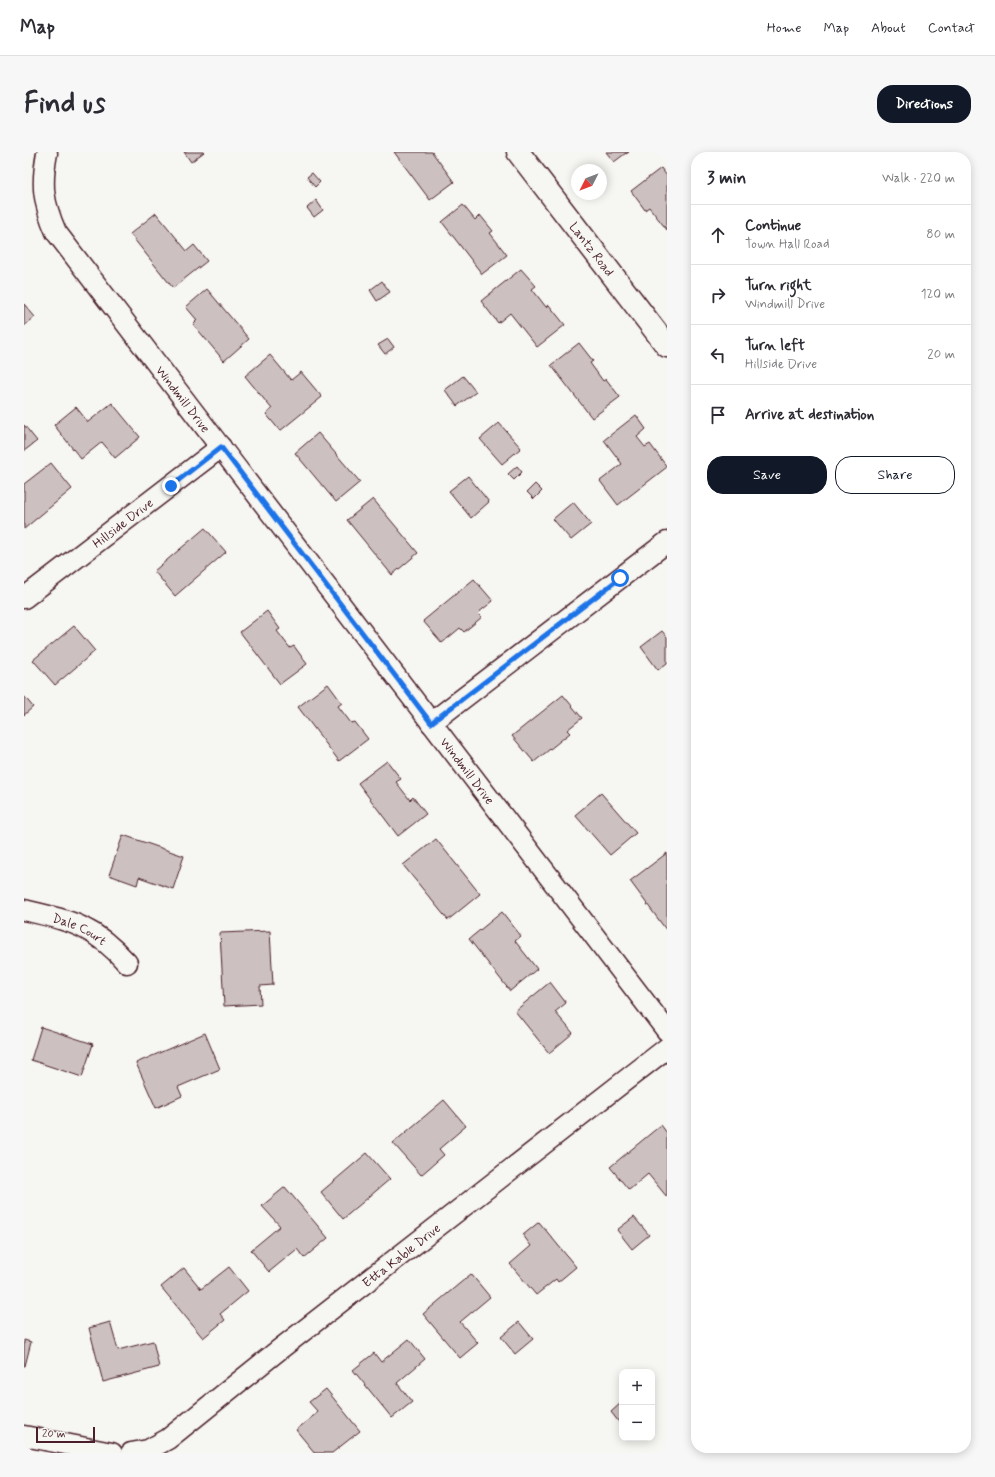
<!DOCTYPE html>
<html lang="en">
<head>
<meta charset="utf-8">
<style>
	body { margin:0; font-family:Mynerve,sans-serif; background:#f7f7f7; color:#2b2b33 }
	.controls { position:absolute; right:12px; bottom:12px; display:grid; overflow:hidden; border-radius:8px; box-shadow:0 2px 10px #0003 }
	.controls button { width:36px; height:36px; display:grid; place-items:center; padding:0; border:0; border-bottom:1px solid #e1e1e2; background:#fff; color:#2b2b33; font:20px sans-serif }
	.compass { position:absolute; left:547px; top:12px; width:36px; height:36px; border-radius:50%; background:#fff; box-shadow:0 2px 10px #0003; rotate:228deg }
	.scale { position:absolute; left:12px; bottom:10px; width:59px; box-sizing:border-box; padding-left:4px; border:2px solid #4a1f2b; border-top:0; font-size:11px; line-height:14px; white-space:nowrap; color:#4a1f2b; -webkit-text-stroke:3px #f6f6f2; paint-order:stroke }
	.stop { position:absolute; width:12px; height:12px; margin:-9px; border:3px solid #1a73e8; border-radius:50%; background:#fff }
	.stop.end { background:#1a73e8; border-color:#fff; box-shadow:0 1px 4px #0008 }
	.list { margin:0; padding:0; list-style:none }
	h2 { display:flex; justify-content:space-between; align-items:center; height:52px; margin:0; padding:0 16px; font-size:17px }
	h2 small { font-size:13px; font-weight:400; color:#7c7c81 }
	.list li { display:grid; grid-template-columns:26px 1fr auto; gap:12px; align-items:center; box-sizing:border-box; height:60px; padding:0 16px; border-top:1px solid #e1e1e2 }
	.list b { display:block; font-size:15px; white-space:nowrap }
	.list p { margin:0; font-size:13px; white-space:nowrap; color:#7c7c81 }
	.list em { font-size:13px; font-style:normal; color:#7c7c81 }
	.actions { display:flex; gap:8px; padding:12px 16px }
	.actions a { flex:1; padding:9px 0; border:1px solid #111827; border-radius:16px; text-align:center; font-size:14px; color:#111827 }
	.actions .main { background:#111827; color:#fff }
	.icon { flex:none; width:22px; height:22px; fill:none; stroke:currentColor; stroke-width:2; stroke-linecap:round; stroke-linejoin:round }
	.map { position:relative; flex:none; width:643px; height:1301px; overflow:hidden; border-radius:16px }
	header { display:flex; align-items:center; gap:24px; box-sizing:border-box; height:56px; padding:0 20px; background:#fff; border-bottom:1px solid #e1e1e2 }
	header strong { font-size:19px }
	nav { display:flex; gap:22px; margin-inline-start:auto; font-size:14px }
	.intro { display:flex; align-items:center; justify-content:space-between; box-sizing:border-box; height:96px; padding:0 24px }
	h1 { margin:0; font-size:28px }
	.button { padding:10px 18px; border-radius:16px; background:#111827; color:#fff; font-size:14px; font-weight:700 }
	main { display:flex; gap:24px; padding:0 24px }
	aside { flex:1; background:#fff; border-radius:16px; box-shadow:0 2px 10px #0003 }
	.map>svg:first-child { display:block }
	.building { fill:#ccc1c0; stroke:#4a1f2b }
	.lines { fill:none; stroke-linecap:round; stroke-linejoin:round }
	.minor-casing { stroke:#4a1f2b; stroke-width:23 }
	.tertiary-casing { stroke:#4a1f2b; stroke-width:25 }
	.minor { stroke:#f6f6f2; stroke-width:20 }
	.tertiary { stroke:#f6f6f2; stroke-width:22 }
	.route { stroke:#1a73e8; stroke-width:5 }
	.labels { text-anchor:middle; stroke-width:4; stroke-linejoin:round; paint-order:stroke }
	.street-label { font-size:13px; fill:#4a1f2b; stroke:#f6f6f2 }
</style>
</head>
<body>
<header>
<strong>Map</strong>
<nav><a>Home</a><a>Map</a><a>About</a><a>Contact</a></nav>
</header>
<div class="intro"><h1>Find us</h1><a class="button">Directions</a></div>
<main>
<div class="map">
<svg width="643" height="1301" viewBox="0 0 643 1301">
	<rect width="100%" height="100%" fill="#f6f6f2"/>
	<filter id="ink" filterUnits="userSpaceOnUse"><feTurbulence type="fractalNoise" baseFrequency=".025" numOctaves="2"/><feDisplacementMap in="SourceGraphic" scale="8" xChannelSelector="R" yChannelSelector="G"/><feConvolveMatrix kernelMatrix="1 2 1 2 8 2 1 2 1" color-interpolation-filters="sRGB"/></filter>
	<g filter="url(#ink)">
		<!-- building -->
		<g class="building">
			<path d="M160 0H180L167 10Z"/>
			<path d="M370 0H408L430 30 406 48Z"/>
			<path d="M582 0H605L602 2V1L590 10Z"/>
			<path d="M637 16 643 24V78L625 55 621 58 607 39Z"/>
			<path d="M288 21 296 30 291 35 283 25Z"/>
			<path d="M292 48 299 58 290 65 283 56Z"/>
			<path d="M439 53 451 68 456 63 469 79 466 81 483 103 458 122 418 70Z"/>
			<path d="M132 61 163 99 170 93 183 109 149 136 106 82Z"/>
			<path d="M497 117 512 134 508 137 522 155 525 153 541 173 513 195 486 161 474 171 457 149Z"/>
			<path d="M358 129 366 140 353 149 346 138Z"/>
			<path d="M183 137 225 187 200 209 169 172 173 168 162 155Z"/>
			<path d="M0 152 11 165 0 174Z"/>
			<path d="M364 187 370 195 361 202 354 193Z"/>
			<path d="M555 191 569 209 566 211 579 229 582 227 596 245 568 266 527 213Z"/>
			<path d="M246 203 267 228 277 220 298 245 256 279 242 262 248 257 221 224Z"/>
			<path d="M439 224 452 240 433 254 421 238Z"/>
			<path d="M88 251 116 285 91 306 78 290 57 307 30 273 52 255 64 270Z"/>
			<path d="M612 263 622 277 613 285 621 295 626 292 643 315 594 353 576 329 598 312 580 288Z"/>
			<path d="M475 271 497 296 478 312 456 287Z"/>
			<path d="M0 273 13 289 0 299Z"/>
			<path d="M294 281 336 330 312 350 271 301Z"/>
			<path d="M27 311 48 337 0 377V332Z"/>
			<path d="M493 314 498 320 490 328 484 322Z"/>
			<path d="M444 324 465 350 447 366 425 339Z"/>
			<path d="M511 332 518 339 510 347 503 340Z"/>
			<path d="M349 347 394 401 368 423 323 368Z"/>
			<path d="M549 350 567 372 547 388 529 367Z"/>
			<path d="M181 376 202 400 151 444 130 419Z"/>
			<path d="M450 427 469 449 454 461 458 465 440 480 436 476 418 491 399 469Z"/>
			<path d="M243 459 256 477 253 479 266 496 270 494 283 512 256 532 216 480Z"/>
			<path d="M50 474 71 499 31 533 9 508Z"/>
			<path d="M638 479 643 485V511L634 518 617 495Z"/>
			<path d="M304 532 318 551 314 554 327 571 331 570 344 587 315 609 274 555Z"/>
			<path d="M539 543 558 566 543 578 546 581 510 610 488 584Z"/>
			<path d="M0 544 9 555 0 563Z"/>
			<path d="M363 609 377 627 372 630 386 648 389 645 402 662 374 684 334 631Z"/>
			<path d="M577 641 612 681 586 703 551 663Z"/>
			<path d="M99 683 160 704 149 737 115 725 113 733 85 723Z"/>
			<path d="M412 687 456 742 424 768 379 713Z"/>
			<path d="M643 701V779L606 729Z"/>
			<path d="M478 760 497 784 491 789 513 817 486 839 445 787Z"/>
			<path d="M246 779 249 833 236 834 237 852 200 854 196 781Z"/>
			<path d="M526 830 542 851 531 860 549 881 525 901 491 859Z"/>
			<path d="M17 875 69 892 58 925 7 908Z"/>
			<path d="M181 881 196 917 154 935 158 944 132 956 112 911Z"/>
			<path d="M420 948 442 974 415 997 420 1003 397 1023 369 991Z"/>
			<path d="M637 973 643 981V1045L624 1022 605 1038 586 1015Z"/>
			<path d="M343 1001 366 1027 319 1067 297 1040Z"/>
			<path d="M261 1035 304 1086 280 1106 273 1097 245 1120 227 1098 256 1074 238 1054Z"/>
			<path d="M610 1065 625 1083 608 1097 593 1078Z"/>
			<path d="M515 1070 552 1115 534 1130 532 1127 512 1143 486 1112 507 1094 499 1083Z"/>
			<path d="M205 1115 224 1139 196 1162 201 1168 179 1186 137 1135 160 1116 177 1137Z"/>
			<path d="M447 1122 466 1145 436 1170 454 1191 436 1206 399 1162Z"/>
			<path d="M86 1170 94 1198 129 1189 135 1215 79 1230 65 1176Z"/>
			<path d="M495 1170 509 1187 491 1202 477 1185Z"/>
			<path d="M385 1187 401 1207 373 1231 388 1250 368 1266 329 1218 350 1201 357 1210Z"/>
			<path d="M0 1188 7 1190 1 1214H0Z"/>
			<path d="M302 1237 336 1279 308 1301H291L272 1278 294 1260 285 1250Z"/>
			<path d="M598 1250V1274L587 1260Z"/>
		</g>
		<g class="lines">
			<defs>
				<g id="minor">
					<path id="s1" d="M23 1C17 33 19 50 32 80L643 879"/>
					<path id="s2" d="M0 446 197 295"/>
					<path d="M407 571 643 390"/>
					<path id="s3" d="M0 758C47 769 69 773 103 811"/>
					<path d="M0 1284 88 1301"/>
					<path id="s4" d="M107 1301 124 1298 144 1287 256 1197 643 896"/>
				</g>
				<g id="tertiary">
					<path id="s5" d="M494 0 643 194"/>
				</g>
			</defs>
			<!-- minor casing -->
			<use href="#minor" class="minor-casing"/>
			<!-- tertiary casing -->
			<use href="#tertiary" class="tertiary-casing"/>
			<!-- minor -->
			<use href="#minor" class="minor"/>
			<!-- tertiary -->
			<use href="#tertiary" class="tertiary"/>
		</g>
	</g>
	<g class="lines" filter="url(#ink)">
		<!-- route -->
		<path class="route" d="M147 334 197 295 407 571 596 426"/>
	</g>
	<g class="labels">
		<!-- street labels -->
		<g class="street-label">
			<text dy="5" stroke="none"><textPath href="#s5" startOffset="122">Lantz Road</textPath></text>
			<text dy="5" stroke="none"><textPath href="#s1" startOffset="291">Windmill Drive</textPath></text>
			<text dy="5" stroke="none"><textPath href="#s2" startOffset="124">Hillside Drive</textPath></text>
			<text dy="5" stroke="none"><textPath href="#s1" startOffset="759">Windmill Drive</textPath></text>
			<text dy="5" stroke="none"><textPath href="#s3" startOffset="59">Dale Court</textPath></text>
			<text dy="5" stroke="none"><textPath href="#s4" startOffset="337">Etta Kable Drive</textPath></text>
		</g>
	</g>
</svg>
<div class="controls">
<button>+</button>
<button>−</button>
</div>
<svg class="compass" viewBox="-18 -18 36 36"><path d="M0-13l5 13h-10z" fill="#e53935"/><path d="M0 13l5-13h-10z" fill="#7c7c81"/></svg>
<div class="scale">20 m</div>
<div class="stop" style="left:596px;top:426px"></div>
<div class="stop end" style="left:147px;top:334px"></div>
</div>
<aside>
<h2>3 min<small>Walk · 220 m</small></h2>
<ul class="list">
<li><svg class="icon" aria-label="ahead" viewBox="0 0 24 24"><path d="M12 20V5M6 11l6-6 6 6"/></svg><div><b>Continue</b><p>Town Hall Road</p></div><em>80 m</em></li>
<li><svg class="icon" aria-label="right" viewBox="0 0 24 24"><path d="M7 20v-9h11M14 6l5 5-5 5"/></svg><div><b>Turn right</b><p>Windmill Drive</p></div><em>120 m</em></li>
<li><svg class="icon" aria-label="left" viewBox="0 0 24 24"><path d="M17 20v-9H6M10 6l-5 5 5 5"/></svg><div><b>Turn left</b><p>Hillside Drive</p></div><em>20 m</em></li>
<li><svg class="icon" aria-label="arrive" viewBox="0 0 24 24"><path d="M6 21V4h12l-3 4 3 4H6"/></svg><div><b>Arrive at destination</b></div></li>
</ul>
<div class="actions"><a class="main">Save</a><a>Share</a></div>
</aside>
</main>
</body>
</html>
